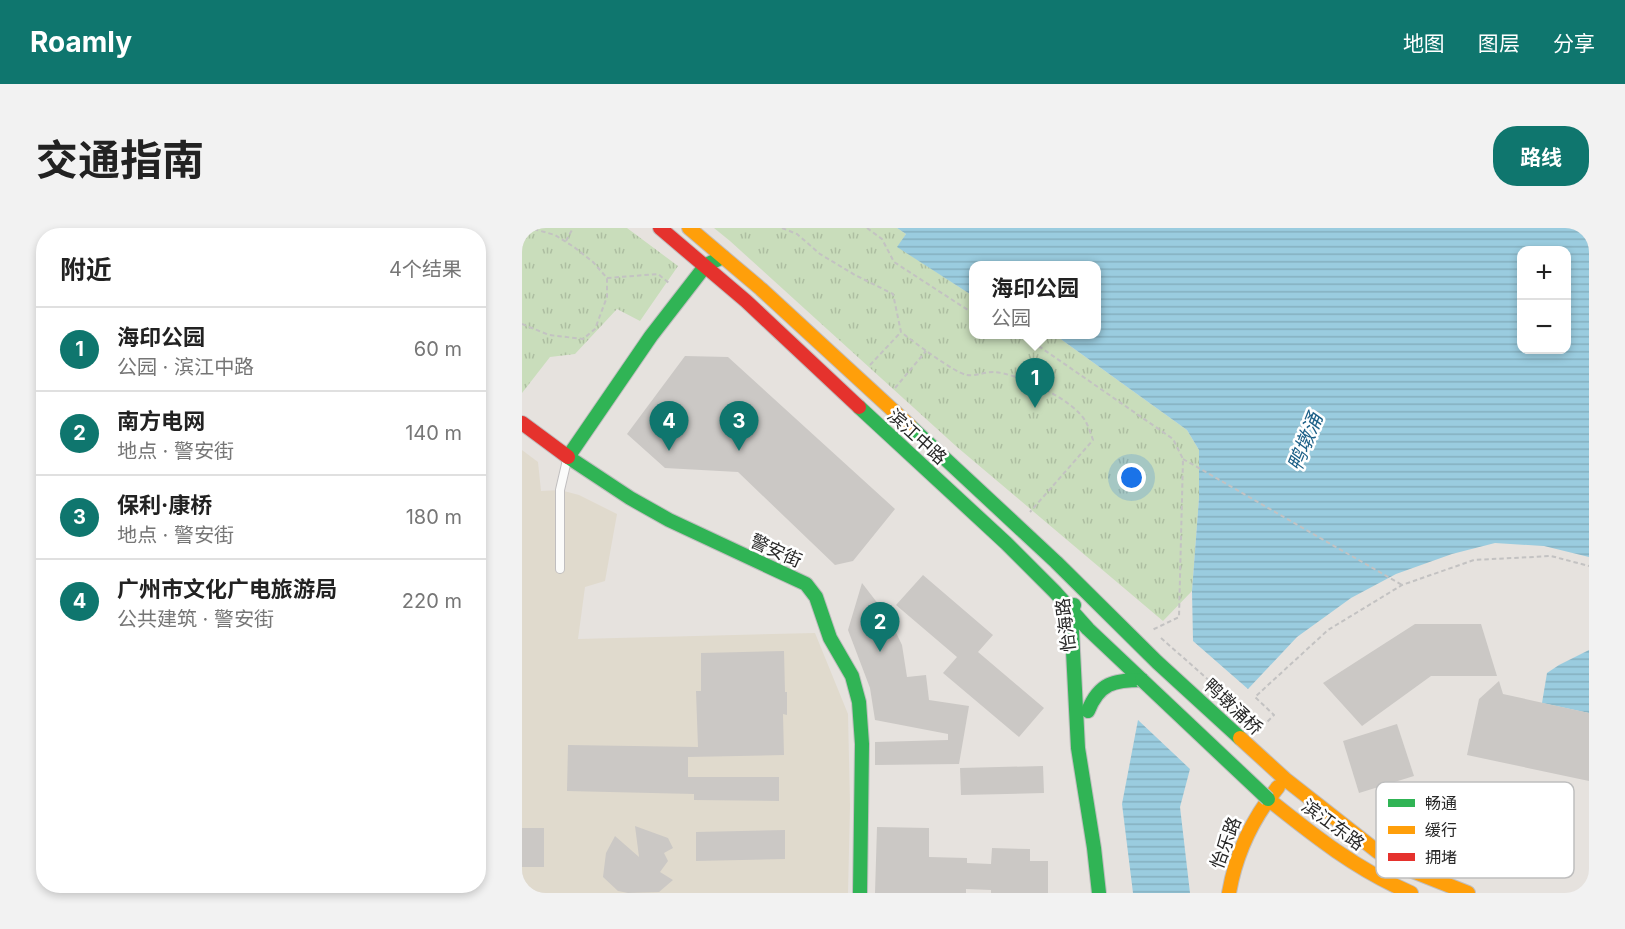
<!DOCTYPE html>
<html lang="zh">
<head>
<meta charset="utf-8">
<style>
	body { margin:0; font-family:Inter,"Noto Sans SC",sans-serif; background:#f2f2f2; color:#222 }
	.controls { position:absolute; right:18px; top:18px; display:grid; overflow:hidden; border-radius:12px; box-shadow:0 3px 9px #0003 }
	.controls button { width:54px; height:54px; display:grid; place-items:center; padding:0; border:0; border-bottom:2px solid #e0e0e0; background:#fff; color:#222; font:30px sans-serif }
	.you { position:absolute; left:610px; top:250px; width:21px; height:21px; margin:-15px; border:4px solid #fff; border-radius:50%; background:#1a73e8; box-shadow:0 0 0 9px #1a73e833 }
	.badge { display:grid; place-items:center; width:39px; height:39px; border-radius:50%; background:#0f766e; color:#fff; font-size:20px; font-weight:700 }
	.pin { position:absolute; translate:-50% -50px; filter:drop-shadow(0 2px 3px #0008) }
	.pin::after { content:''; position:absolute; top:32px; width:21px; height:18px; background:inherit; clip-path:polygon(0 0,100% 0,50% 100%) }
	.popup { position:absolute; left:447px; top:33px; width:132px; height:78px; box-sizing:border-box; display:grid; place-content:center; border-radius:12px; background:#fff; filter:drop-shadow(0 2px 4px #0005); font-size:20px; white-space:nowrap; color:#767676 }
	.popup b { font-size:22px; color:#222 }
	.popup::after { content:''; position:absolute; left:50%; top:100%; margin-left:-12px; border:12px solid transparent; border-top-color:#fff }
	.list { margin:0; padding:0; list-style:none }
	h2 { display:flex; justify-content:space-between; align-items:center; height:78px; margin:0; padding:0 24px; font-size:26px }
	h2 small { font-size:20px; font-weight:400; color:#767676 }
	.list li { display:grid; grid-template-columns:39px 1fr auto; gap:18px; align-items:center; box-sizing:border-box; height:84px; padding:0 24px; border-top:2px solid #e0e0e0 }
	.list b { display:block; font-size:22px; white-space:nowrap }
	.list p { margin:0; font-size:20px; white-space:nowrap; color:#767676 }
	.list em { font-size:20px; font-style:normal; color:#767676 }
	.map { position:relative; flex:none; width:1067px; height:665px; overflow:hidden; border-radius:24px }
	header { display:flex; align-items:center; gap:36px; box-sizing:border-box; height:84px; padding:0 30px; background:#0f766e; color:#fff }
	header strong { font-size:28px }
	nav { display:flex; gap:33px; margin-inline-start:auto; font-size:21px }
	.intro { display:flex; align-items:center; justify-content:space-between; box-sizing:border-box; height:144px; padding:0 36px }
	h1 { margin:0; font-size:42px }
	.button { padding:15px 27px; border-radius:24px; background:#0f766e; color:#fff; font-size:21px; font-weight:700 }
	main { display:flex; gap:36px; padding:0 36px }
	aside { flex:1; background:#fff; border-radius:24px; box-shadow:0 3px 9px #0003 }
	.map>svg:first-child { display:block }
	.education { fill:#e0dacd }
	.grass { fill:url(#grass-tufts) }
	.water { fill:url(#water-rules); fill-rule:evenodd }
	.building { fill:#cbc8c5 }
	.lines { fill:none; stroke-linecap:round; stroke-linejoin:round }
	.lane-casing { stroke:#c0bebf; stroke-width:10 }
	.fast-casing { stroke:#c0bebf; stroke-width:16 }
	.slow-casing { stroke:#c0bebf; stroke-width:16 }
	.jam-casing { stroke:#c0bebf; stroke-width:16 }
	.path { stroke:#c3c2c2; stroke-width:2; stroke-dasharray:4.5 3; stroke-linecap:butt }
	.lane { stroke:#fbfbfa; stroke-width:8 }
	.fast { stroke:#30b455; stroke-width:14 }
	.slow { stroke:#ff9f0a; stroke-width:14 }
	.jam { stroke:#e5322d; stroke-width:14 }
	.fast-bridge-casing { stroke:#c0bebf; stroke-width:16; stroke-linecap:butt }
	.fast-bridge { stroke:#30b455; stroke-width:14 }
	.labels { text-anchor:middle; stroke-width:5; stroke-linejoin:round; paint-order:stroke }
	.street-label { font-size:18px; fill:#282828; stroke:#fff }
	.water-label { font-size:20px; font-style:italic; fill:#1d6087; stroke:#fff }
	.key { fill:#fff; stroke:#bebebe; stroke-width:1.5 }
	.key-label { font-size:16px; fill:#282828 }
</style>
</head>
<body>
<header>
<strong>Roamly</strong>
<nav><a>地图</a><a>图层</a><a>分享</a></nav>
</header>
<div class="intro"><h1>交通指南</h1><a class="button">路线</a></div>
<main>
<aside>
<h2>附近<small>4个结果</small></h2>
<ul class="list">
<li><span class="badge">1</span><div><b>海印公园</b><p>公园 · 滨江中路</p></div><em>60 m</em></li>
<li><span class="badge">2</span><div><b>南方电网</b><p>地点 · 警安街</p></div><em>140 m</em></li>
<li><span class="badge">3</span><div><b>保利·康桥</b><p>地点 · 警安街</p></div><em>180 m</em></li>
<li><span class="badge">4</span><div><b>广州市文化广电旅游局</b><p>公共建筑 · 警安街</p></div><em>220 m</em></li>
</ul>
</aside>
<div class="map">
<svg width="1067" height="665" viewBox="0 0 1067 665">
	<defs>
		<pattern id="grass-tufts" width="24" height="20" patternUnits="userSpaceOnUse" patternTransform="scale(1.5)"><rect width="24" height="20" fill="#c9ddbb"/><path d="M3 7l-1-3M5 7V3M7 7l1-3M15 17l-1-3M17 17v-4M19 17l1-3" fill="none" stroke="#adbea1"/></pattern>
		<pattern id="water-rules" width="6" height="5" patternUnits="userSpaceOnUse" patternTransform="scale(1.5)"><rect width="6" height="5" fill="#9accdf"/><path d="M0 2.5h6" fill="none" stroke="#85afbf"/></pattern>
	</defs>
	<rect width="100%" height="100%" fill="#e6e2de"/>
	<!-- education -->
	<path class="education" d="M0 222 16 234 19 263 38 262 57 267 95 286 83 353 63 359 56 411 293 405 326 486 328 577 326 665H0Z"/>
	<!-- grass -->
	<g class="grass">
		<path d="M0 0H105L156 38 118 93 95 81 53 126 28 129 0 165Z"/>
		<path d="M192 0H375L384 6 376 19 451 68 452 106 533 107 665 202 677 222V270L670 363 641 393 435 219 208 13Z"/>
	</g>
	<!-- water -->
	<g class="water">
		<path d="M375 0H1067V329L1022 318 973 315 930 326 874 346 829 370 775 409 726 461 671 413 670 363 677 270V222L665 202 533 107 574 106V38H452L451 68 375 19 384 6ZM1044 22V122H999V22Z"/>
		<path d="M1067 422V485L1020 475 1025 445 1037 437Z"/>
		<path d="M616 492 668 541 658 579 668 665H611L600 576Z"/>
	</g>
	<!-- building -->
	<g class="building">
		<path d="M163 128 206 129 373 281 331 333 313 337 216 244 143 240 105 206Z"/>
		<path d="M401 347 471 407 456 424 522 480 497 509 421 445 435 429 374 377Z"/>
		<path d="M340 355 367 390 380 417 385 449 404 447 407 472 447 478 437 536 353 537V514L426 512V506L353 492 348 460 326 402Z"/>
		<path d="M893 396H959L975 448H909L840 498 801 455Z"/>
		<path d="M262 423 263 464H265V487L261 486 262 527 166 529V549H257V573L172 572V566L45 563 46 517 176 519 174 463H179V425Z"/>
		<path d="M977 453 981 466 1067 485V553L945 527 957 471Z"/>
		<path d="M875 496 892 548 837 565 821 513Z"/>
		<path d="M521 538 522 565 439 567 438 540Z"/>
		<path d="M113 598 146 610 151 620 142 625 146 633 138 644 151 652 137 664 106 665 96 663 81 649 84 625 93 608 117 629Z"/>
		<path d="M355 599 407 600V629L445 630V635L469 636 470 620 508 621V633H526V665H469V662L444 661V665H353Z"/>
		<rect x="0" y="600" width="22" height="39"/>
		<path d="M263 602V631L174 633V604Z"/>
	</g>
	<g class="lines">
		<defs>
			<path id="lane" d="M38 341V262L45 232"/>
			<g id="fast">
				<path d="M201 29 184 37 129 108 46 229 108 270 147 292 284 356 294 369 308 410 330 448 337 474 340 516 338 665"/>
				<path d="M337 179 484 315 533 364 566 401 620 452"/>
				<path d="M388 198 534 334 635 434 718 510"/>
				<path d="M552 377 549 384 556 520 572 620 577 665"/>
				<path d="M566 483C577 455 592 452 620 452"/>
			</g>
			<g id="slow">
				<path d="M167 0 239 61 388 198"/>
				<path d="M718 510 763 551 856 624 888 642 946 665"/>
				<path d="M746 571C791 607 835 642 889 665"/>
				<path d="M707 665C714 624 730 591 756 559"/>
			</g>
			<g id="jam">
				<path d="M138 0 224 73 337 179"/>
				<path d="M0 195 46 229"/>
			</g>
		</defs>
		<!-- lane casing -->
		<use href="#lane" class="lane-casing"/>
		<!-- fast casing -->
		<use href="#fast" class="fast-casing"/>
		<!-- slow casing -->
		<use href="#slow" class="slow-casing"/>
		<!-- jam casing -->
		<use href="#jam" class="jam-casing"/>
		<!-- path -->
		<g class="path">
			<path d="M260 0 275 6 298 26 333 47 371 66 379 104C389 112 434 146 445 147 454 148 463 144 472 144 498 146 552 172 564 194 567 200 569 206 571 212L508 284"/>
			<path d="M345 0 360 11 372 34 452 86"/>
			<path d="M0 5 3 0"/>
			<path d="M44 13 51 0"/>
			<path d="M85 50 136 46 147 55"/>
			<path d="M0 96 27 107 61 111 73 101 85 69V50L71 34 52 19 33 7 8 0"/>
			<path d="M482 106 505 110 651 211 661 231 657 389 630 402V403"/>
			<path d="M348 137 379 104"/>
			<path d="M373 160 404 123"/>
			<path d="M661 231 880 357"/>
			<path d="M639 410 740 499 752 487 733 469 806 402 880 357 952 332 1029 328 1067 338"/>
		</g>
		<!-- lane -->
		<use href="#lane" class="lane"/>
		<!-- fast -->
		<use href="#fast" class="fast"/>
		<!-- slow -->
		<use href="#slow" class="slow"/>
		<!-- jam -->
		<use href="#jam" class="jam"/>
		<defs>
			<path id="fast-bridge" d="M620 452 746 571"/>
		</defs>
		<!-- fast-bridge casing -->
		<use href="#fast-bridge" class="fast-bridge-casing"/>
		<!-- fast-bridge -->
		<use href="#fast-bridge" class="fast-bridge"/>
	</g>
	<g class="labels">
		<!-- street labels -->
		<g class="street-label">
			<text transform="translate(395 209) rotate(42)" y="6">滨江中路</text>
			<text transform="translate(254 323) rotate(24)" y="6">警安街</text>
			<text transform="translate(544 397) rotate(-97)" y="6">怡海路</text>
			<text transform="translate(711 479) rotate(43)" y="6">鸭墩涌桥</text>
			<text transform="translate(811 597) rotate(36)" y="6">滨江东路</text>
			<text transform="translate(704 615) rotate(-69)" y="6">怡乐路</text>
		</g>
		<!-- water labels -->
		<g class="water-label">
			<text transform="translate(783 214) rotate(-68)" y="7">鸭墩涌</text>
		</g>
	</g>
	<!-- legend -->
	<rect x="854" y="554" width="198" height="96" rx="9" class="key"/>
	<rect x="866" y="571" width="27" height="8" fill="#30b455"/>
	<rect x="866" y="598" width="27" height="8" fill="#ff9f0a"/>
	<rect x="866" y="625" width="27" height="8" fill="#e5322d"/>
	<g class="key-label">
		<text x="903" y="581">畅通</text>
		<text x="903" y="608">缓行</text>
		<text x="903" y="635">拥堵</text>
	</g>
</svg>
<div class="controls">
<button>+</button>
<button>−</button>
</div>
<div class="you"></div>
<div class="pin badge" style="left:513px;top:180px">1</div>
<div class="popup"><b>海印公园</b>公园</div>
<div class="pin badge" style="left:358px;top:424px">2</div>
<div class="pin badge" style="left:217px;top:223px">3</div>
<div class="pin badge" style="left:147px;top:223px">4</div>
</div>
</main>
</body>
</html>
